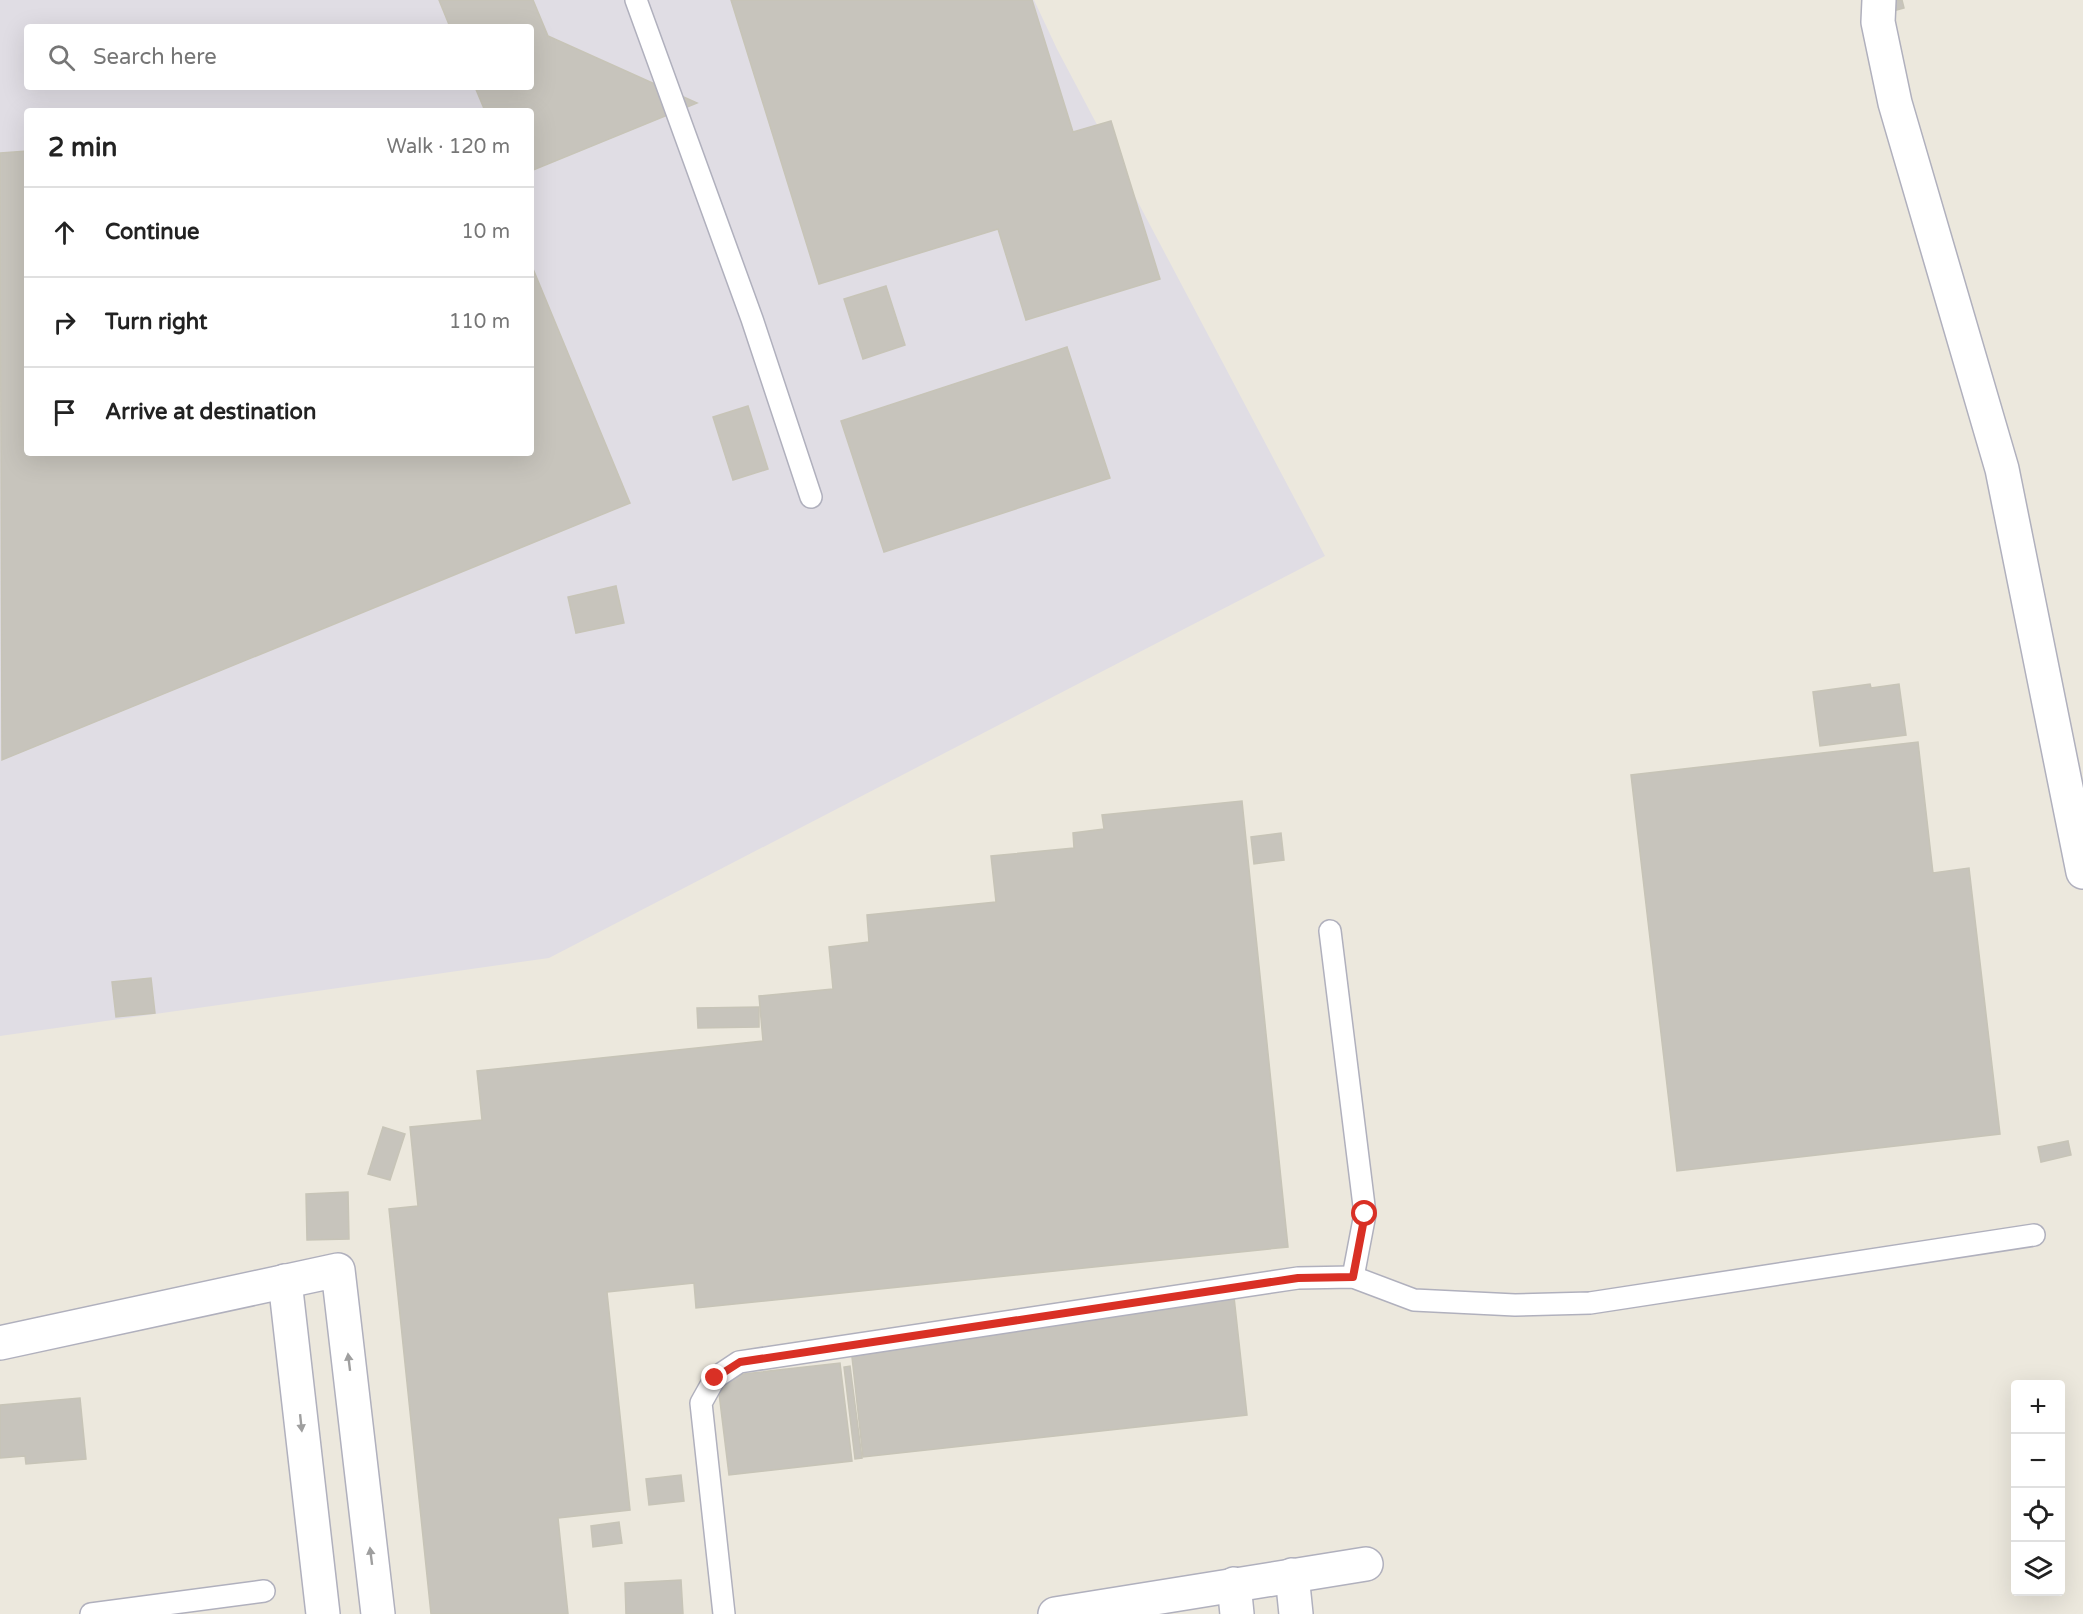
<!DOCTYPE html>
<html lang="en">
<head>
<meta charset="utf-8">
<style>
	body { margin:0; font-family:"Varela Round",sans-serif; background:#f6f6f6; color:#222 }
	.controls { position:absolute; right:18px; bottom:18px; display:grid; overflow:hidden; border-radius:6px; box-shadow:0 6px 24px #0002 }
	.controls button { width:54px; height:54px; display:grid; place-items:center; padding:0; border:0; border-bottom:2px solid #e0e0e0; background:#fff; color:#222; font:30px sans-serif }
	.stop { position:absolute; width:18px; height:18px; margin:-14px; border:4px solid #d93025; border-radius:50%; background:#fff }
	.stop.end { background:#d93025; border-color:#fff; box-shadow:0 2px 6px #0008 }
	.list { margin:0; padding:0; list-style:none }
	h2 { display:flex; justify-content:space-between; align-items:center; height:78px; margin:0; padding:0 24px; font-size:26px }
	h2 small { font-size:20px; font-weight:400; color:#767676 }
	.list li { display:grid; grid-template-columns:39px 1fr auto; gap:18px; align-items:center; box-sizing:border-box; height:90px; padding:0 24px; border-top:2px solid #e0e0e0 }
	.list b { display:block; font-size:22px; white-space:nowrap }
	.list em { font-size:20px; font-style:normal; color:#767676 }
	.icon { flex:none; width:33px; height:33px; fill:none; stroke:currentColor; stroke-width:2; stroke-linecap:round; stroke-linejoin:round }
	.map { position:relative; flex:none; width:2083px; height:1614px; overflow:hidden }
	.search { position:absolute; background:#fff; box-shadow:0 6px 24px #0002; left:24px; top:24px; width:510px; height:66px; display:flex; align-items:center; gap:15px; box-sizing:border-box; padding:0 21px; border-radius:6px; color:#767676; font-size:22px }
	.panel { position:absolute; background:#fff; box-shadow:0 6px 24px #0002; left:24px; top:108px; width:510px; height:348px; border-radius:6px }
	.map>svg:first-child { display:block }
	.industrial { fill:#e0dde4; fill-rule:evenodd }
	.building { fill:#c7c4bc; stroke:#c7c4b7; stroke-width:1.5 }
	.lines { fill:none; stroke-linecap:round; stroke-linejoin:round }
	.service-casing { stroke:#b0b0bd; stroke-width:24 }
	.minor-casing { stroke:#b0b0bd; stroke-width:36 }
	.service { stroke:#fff; stroke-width:21 }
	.minor { stroke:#fff; stroke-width:33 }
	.oneway { fill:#9f9f9f }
	.route { stroke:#d93025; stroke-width:8 }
</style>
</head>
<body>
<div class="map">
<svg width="2083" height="1614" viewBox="0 0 2083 1614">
	<rect width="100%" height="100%" fill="#ece8dd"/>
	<!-- industrial -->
	<path class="industrial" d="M0 0H1034L1057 49 1325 556 549 958 0 1036ZM27 27H531V87H27ZM27 111H531V453H27Z"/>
	<!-- building -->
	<g class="building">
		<path d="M439 0H533L548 36 697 103 531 171V111H485L475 87H531V27H450Z"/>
		<path d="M731 0H1032L1073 132 1111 121 1160 279 1026 320 998 229 819 284Z"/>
		<path d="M1879 0H1902L1904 8 1882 14Z"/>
		<path d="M27 151V453H531V264L630 503 2 760 0 153Z"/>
		<path d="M886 286 905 345 863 359 844 299Z"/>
		<path d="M1067 347 1110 478 884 552 841 421Z"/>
		<path d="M748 406 768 469 733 480 713 417Z"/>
		<path d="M616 586 624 623 576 633 568 597Z"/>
		<path d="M1870 684 1871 688 1899 684 1906 735 1820 746 1813 692Z"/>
		<path d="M1918 742 1933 873 1969 868 2000 1134 1677 1171 1631 775Z"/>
		<path d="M1242 801 1288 1247 696 1308 694 1283 607 1292 630 1510 558 1518 568 1614H431L389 1209 418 1206 410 1127 482 1120 477 1071 763 1041 759 996 833 989 829 947 869 942 867 915 996 902 991 856 1074 848 1073 833 1104 829 1102 815Z"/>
		<path d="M1281 833 1284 860 1254 864 1251 837Z"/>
		<path d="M151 978 155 1013 116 1017 112 982Z"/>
		<path d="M759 1007V1027L698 1028 697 1008Z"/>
		<path d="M383 1127 405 1134 390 1180 368 1174Z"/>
		<path d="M2068 1141 2071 1155 2041 1162 2038 1147Z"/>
		<path d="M348 1192 349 1239 307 1240 306 1194Z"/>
		<path d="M1234 1297 1247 1415 863 1457 850 1339Z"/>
		<path d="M840 1363 852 1461 729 1475 717 1377Z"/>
		<path d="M850 1366 862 1458 855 1459 844 1367Z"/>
		<path d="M80 1398 86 1459 26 1464 25 1456 0 1458V1405Z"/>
		<path d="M681 1475 684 1501 649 1505 646 1479Z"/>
		<path d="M619 1522 622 1543 593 1547 591 1526Z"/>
		<path d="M681 1580 683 1614H626L625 1583Z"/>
	</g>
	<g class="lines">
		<defs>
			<g id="service">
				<path d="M636 0 752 319 811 497"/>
				<path d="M1330 931 1365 1214 1353 1277"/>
				<path d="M91 1614 264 1591"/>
				<path d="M724 1614 701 1403 715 1378 739 1362 1298 1278 1353 1277 1414 1300 1515 1305 1590 1303 2034 1235"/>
			</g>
			<g id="minor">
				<path d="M1879 0 1878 22 1895 103 2002 469 2083 872"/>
				<path d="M285 1281 323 1614"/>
				<path d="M0 1343 338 1270 378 1614"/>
				<path d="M1292 1575 1296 1614"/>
				<path d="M1234 1584 1237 1614"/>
				<path d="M1055 1614 1366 1564"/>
			</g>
		</defs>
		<!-- service casing -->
		<use href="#service" class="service-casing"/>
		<!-- minor casing -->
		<use href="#minor" class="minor-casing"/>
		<!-- service -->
		<use href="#service" class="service"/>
		<!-- minor -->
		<use href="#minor" class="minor"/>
	</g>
	<!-- one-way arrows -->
	<defs><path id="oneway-solid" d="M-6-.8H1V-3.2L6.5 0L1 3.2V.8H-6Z" transform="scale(1.5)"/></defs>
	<g class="oneway">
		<use href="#oneway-solid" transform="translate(349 1362) rotate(-97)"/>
		<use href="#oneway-solid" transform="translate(301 1423) rotate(84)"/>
		<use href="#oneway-solid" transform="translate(371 1556) rotate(-97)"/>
	</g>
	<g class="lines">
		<!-- route -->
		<path class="route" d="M715 1378 740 1362 1298 1278 1353 1277 1365 1214"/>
	</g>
</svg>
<div class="controls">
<button>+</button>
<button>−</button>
<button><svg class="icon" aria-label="locate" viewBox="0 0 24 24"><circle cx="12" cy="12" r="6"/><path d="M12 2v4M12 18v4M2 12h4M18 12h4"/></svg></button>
<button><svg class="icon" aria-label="layers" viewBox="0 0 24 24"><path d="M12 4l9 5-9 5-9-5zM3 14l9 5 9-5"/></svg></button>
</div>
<div class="stop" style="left:1365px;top:1214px"></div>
<div class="stop end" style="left:715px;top:1378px"></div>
<div class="search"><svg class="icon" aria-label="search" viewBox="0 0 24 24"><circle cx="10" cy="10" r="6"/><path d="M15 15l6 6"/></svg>Search here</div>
<section class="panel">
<h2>2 min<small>Walk · 120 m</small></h2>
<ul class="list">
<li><svg class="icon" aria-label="ahead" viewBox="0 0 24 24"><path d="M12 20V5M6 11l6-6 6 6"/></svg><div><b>Continue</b></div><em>10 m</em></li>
<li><svg class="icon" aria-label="right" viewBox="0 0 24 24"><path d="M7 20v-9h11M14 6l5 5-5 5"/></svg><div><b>Turn right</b></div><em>110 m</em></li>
<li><svg class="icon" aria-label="arrive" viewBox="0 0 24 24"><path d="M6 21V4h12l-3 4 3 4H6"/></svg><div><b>Arrive at destination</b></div></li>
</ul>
</section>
</div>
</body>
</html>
